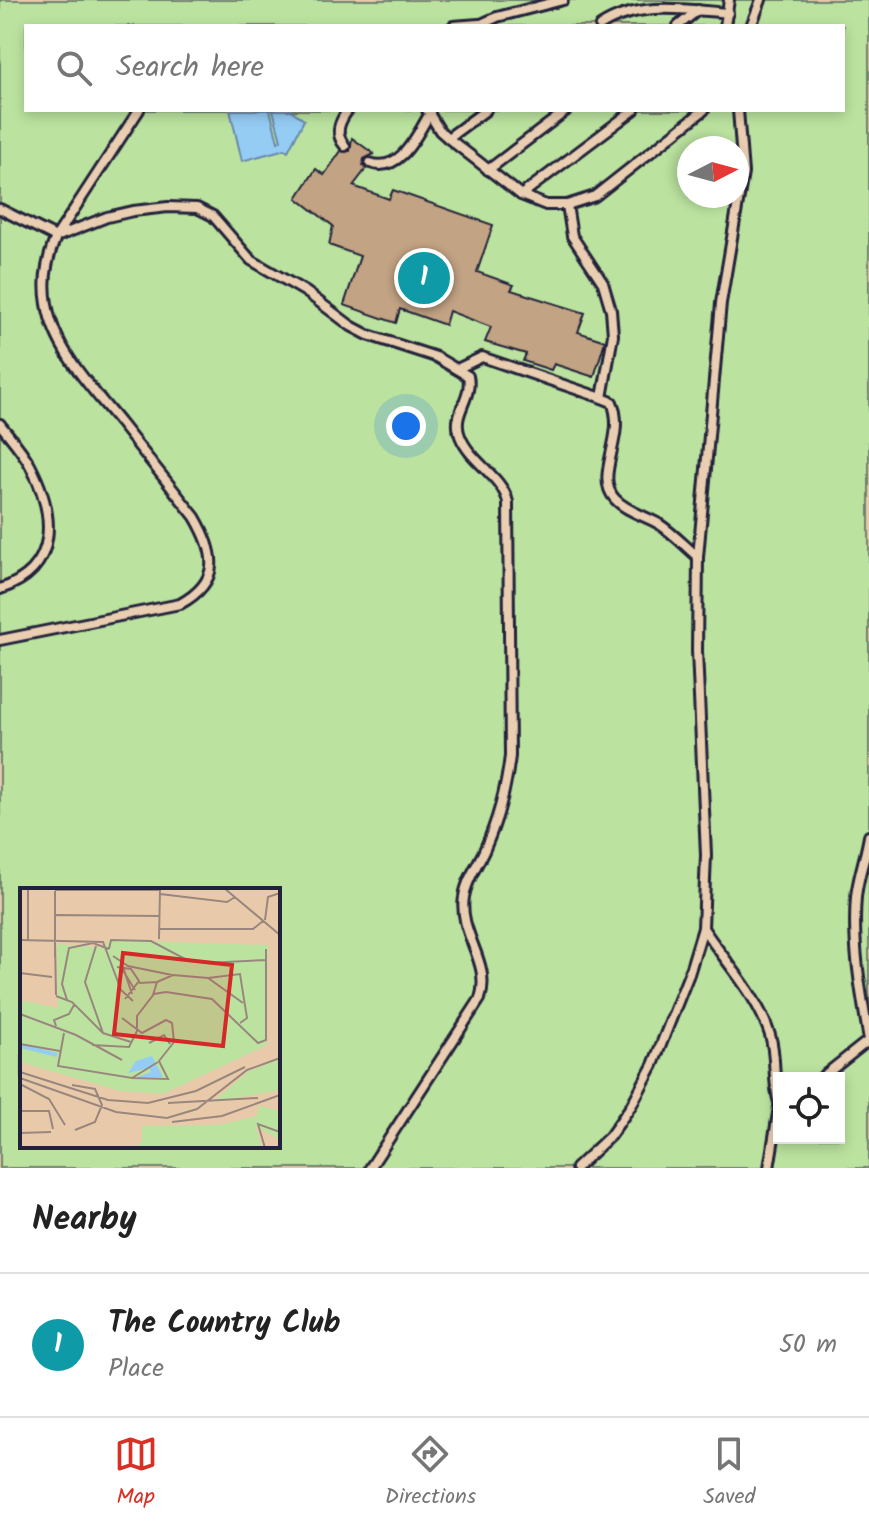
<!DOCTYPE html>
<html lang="en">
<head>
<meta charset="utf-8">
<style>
	body { margin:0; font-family:Kalam,sans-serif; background:#f2f2f2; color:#222 }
	.controls { position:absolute; right:24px; bottom:24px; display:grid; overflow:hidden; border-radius:0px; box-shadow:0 4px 12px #0003 }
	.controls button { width:72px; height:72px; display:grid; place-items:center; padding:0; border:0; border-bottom:2px solid #e0e0e0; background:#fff; color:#222; font:40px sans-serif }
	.compass { position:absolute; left:677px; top:136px; width:72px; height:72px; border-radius:50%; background:#fff; box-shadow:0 4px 12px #0003; rotate:84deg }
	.you { position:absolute; left:406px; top:426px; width:28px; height:28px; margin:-20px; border:6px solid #fff; border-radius:50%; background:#1a73e8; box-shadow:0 0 0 12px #1a73e833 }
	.badge { display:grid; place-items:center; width:52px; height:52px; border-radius:50%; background:#d93025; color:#fff; font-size:26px; font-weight:700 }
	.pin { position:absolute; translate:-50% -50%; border:4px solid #fff; box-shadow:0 2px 8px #0006 }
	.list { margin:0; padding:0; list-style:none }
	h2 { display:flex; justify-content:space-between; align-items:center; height:104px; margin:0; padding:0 32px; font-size:34px }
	h2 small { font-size:26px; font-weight:400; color:#767676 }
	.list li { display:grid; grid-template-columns:52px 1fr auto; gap:24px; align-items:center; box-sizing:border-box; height:144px; padding:0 32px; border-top:2px solid #e0e0e0 }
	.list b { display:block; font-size:30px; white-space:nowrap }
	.list p { margin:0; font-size:26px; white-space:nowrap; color:#767676 }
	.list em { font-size:26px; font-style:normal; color:#767676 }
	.icon { flex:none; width:44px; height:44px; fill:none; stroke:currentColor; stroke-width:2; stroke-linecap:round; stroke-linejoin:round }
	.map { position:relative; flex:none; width:869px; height:1168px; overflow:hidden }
	.search { position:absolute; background:#fff; box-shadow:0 4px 12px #0003; left:24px; right:24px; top:24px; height:88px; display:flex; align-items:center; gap:20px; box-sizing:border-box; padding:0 28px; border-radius:0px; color:#767676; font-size:30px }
	.sheet { height:248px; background:#fff }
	nav { display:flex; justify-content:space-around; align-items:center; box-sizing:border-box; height:112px; border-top:2px solid #e0e0e0; background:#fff; font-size:22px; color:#767676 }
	nav a { display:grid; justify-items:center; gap:4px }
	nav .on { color:#d93025 }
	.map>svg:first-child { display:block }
	.green { fill:#bbe39f; stroke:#6e826d; stroke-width:2; fill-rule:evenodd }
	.water { fill:#95ccf4; stroke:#6788aa; stroke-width:2 }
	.building { fill:#c2a383; stroke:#22223b; stroke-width:2 }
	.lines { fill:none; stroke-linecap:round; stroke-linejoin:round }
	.service-casing { stroke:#22223b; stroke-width:14 }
	.service { stroke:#eaceb1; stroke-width:8 }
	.inset-river { fill:none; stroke:#95ccf4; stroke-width:4 }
	.inset-road { fill:none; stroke:#99877e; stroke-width:2 }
	.view { fill:#d62828; fill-opacity:0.15; stroke:#d62828; stroke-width:4 }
	.inset-edge { fill:none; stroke:#22223b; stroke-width:4 }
</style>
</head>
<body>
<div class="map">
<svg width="869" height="1168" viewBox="0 0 869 1168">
	<rect width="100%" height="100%" fill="#e8caab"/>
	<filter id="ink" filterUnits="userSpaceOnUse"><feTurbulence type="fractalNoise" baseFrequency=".0125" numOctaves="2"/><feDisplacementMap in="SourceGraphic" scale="16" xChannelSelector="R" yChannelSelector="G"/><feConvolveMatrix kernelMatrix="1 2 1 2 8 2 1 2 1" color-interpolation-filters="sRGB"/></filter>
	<g filter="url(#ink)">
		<!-- green -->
		<path class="green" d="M0 0H869V1168H0ZM26 26H843V110H26ZM689 148H737V196H689ZM22 890H278V1146H22ZM779 1078H839V1138H779Z"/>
		<!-- water -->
		<path class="water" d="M230 110H270L278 142 281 140 273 110H291L304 120 288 151 285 149 242 161Z"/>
		<!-- building -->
		<path class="building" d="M352 138 374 154 364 159 363 165 366 169 353 186 389 199 393 190 493 225 477 272 514 285 511 290 585 313 578 332 605 341 594 377 554 364 551 370 523 361 526 354 485 342 491 327 449 311 445 325 400 309 396 323 344 305 360 256 329 245 333 226 297 198 316 169 324 175 341 151H350Z"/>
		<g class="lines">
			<defs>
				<g id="service">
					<path d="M453 26 479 24"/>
					<path d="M477 26 497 17 563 0"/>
					<path d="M600 26C638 1 684 9 728 13"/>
					<path d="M678 26 698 10"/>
					<path d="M725 26 729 0"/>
					<path d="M751 26 761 0"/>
					<path d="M427 110 440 131 448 138 521 195 546 205H567L595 196 704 110"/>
					<path d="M448 138 486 110"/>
					<path d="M345 146C334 134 339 122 348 110"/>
					<path d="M370 163C400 174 417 135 430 113"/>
					<path d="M488 170 567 110"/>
					<path d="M521 195 634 110"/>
					<path d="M0 209 56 237 107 217 133 211 168 207 197 208 213 216 251 260 306 292 351 326 368 335 436 357 468 376C473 399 451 413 460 436 470 462 502 476 508 502L510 756C506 790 498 820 484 851 477 866 466 881 464 897 458 934 492 962 480 999L370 1168"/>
					<path d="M457 369 482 357 602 398 613 335 611 310 603 283 572 236 567 205"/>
					<path d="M0 424C10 437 22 450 30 465 55 513 61 569 0 589"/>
					<path d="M698 557 721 303 743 173 738 110"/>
					<path d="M0 640 180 604C222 581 216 553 195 517 170 486 146 455 121 424 93 389 54 350 47 304 43 282 47 258 56 237L139 110"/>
					<path d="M869 836C866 856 858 876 856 897 852 945 861 993 869 1040"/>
					<path d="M703 928C726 963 757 994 770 1035 777 1057 772 1081 779 1103"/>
					<path d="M821 1078 869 1040"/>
					<path d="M576 1168 610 1136 631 1106 653 1065 689 974 703 928 706 855 697 651 698 557C685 546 673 533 659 524 645 516 626 511 615 499 593 475 627 438 612 402L602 398"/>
					<path d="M769 1168 779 1107"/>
				</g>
			</defs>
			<!-- service casing -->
			<use href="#service" class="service-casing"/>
			<!-- service -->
			<use href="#service" class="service"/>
		</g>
	</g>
	<!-- overview -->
	<g transform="translate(20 888)">
		<rect width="260" height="260" fill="#e8caab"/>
		<path d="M88 52 248 57 247 157 143 206 100 203 0 174V112L38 120 37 56 86 60ZM260 171V202L193 214 229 183ZM239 218 257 222 260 233V252L236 238 242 260H115L122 253V238L199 237 237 228Z" fill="#bbe39f"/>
		<path d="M132 168 143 189H117L131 184 129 180 108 185 116 173Z" fill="#95ccf4"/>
		<path class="inset-river" d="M1 158 37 167"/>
		<path class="inset-road" d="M204 0 260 47M35 2H140L139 51M140 6 207 14 215 9M36 27 139 28M245 32 248 9 260 5M139 41H233L243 33M0 52 83 54 101 102 113 113M8 53V0M35 54V3M76 58 65 94 83 145M89 61 91 52 131 53 165 71 186 75 246 72M93 68 108 78 152 87M35 69V54L36 107M97 79 111 81 119 93 105 111M103 79 112 106M102 81 115 102M0 85 32 89M188 90 220 86 227 130 220 135M137 94 153 87 188 90 223 115M119 95 137 94 133 107M36 108 52 114 83 145 111 154M47 112 42 96 49 60 73 55 89 61M0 126 56 147 102 172M102 130 122 145 146 132 152 135 154 154 139 173 148 191 112 190M36 138 34 132 49 126 54 117M44 145 38 178 112 190 138 174M129 155 144 147 150 156M0 156 40 163M72 157 109 159 117 143V128L134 106 146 104 192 111 238 155 246 152V61M0 184 88 212 128 215 176 203 225 179M0 190 96 224 147 230 177 221 227 182 260 170M0 196 29 211 45 237M52 197 75 201 82 217 75 234 55 242M148 215 238 210M0 223H29L33 241M152 234 202 228 260 207M0 245 31 244M245 260 238 236 260 244"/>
		<path class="view" d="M103 65 212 77 203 158 94 146Z"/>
		<rect width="260" height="260" class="inset-edge"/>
	</g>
</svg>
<div class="controls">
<button><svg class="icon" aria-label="locate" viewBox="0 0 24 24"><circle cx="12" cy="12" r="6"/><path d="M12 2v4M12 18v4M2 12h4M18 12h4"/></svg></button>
</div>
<svg class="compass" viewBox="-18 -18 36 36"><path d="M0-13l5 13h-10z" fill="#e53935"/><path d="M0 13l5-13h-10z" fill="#767676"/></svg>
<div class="you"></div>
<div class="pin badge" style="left:424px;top:278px;background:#0f9aa8">1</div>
<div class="search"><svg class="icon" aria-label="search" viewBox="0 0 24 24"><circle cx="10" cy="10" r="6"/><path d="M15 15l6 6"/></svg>Search here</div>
</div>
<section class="sheet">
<h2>Nearby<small></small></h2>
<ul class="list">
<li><span class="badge" style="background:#0f9aa8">1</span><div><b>The Country Club</b><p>Place</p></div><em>50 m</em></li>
</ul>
</section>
<nav>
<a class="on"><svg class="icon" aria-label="map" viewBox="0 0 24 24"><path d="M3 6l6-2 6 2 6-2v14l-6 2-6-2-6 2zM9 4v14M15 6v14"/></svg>Map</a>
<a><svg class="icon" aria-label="directions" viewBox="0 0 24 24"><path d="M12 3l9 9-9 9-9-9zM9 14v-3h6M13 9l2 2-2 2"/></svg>Directions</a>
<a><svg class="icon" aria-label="saved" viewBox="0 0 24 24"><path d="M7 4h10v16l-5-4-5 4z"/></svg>Saved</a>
</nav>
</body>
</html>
